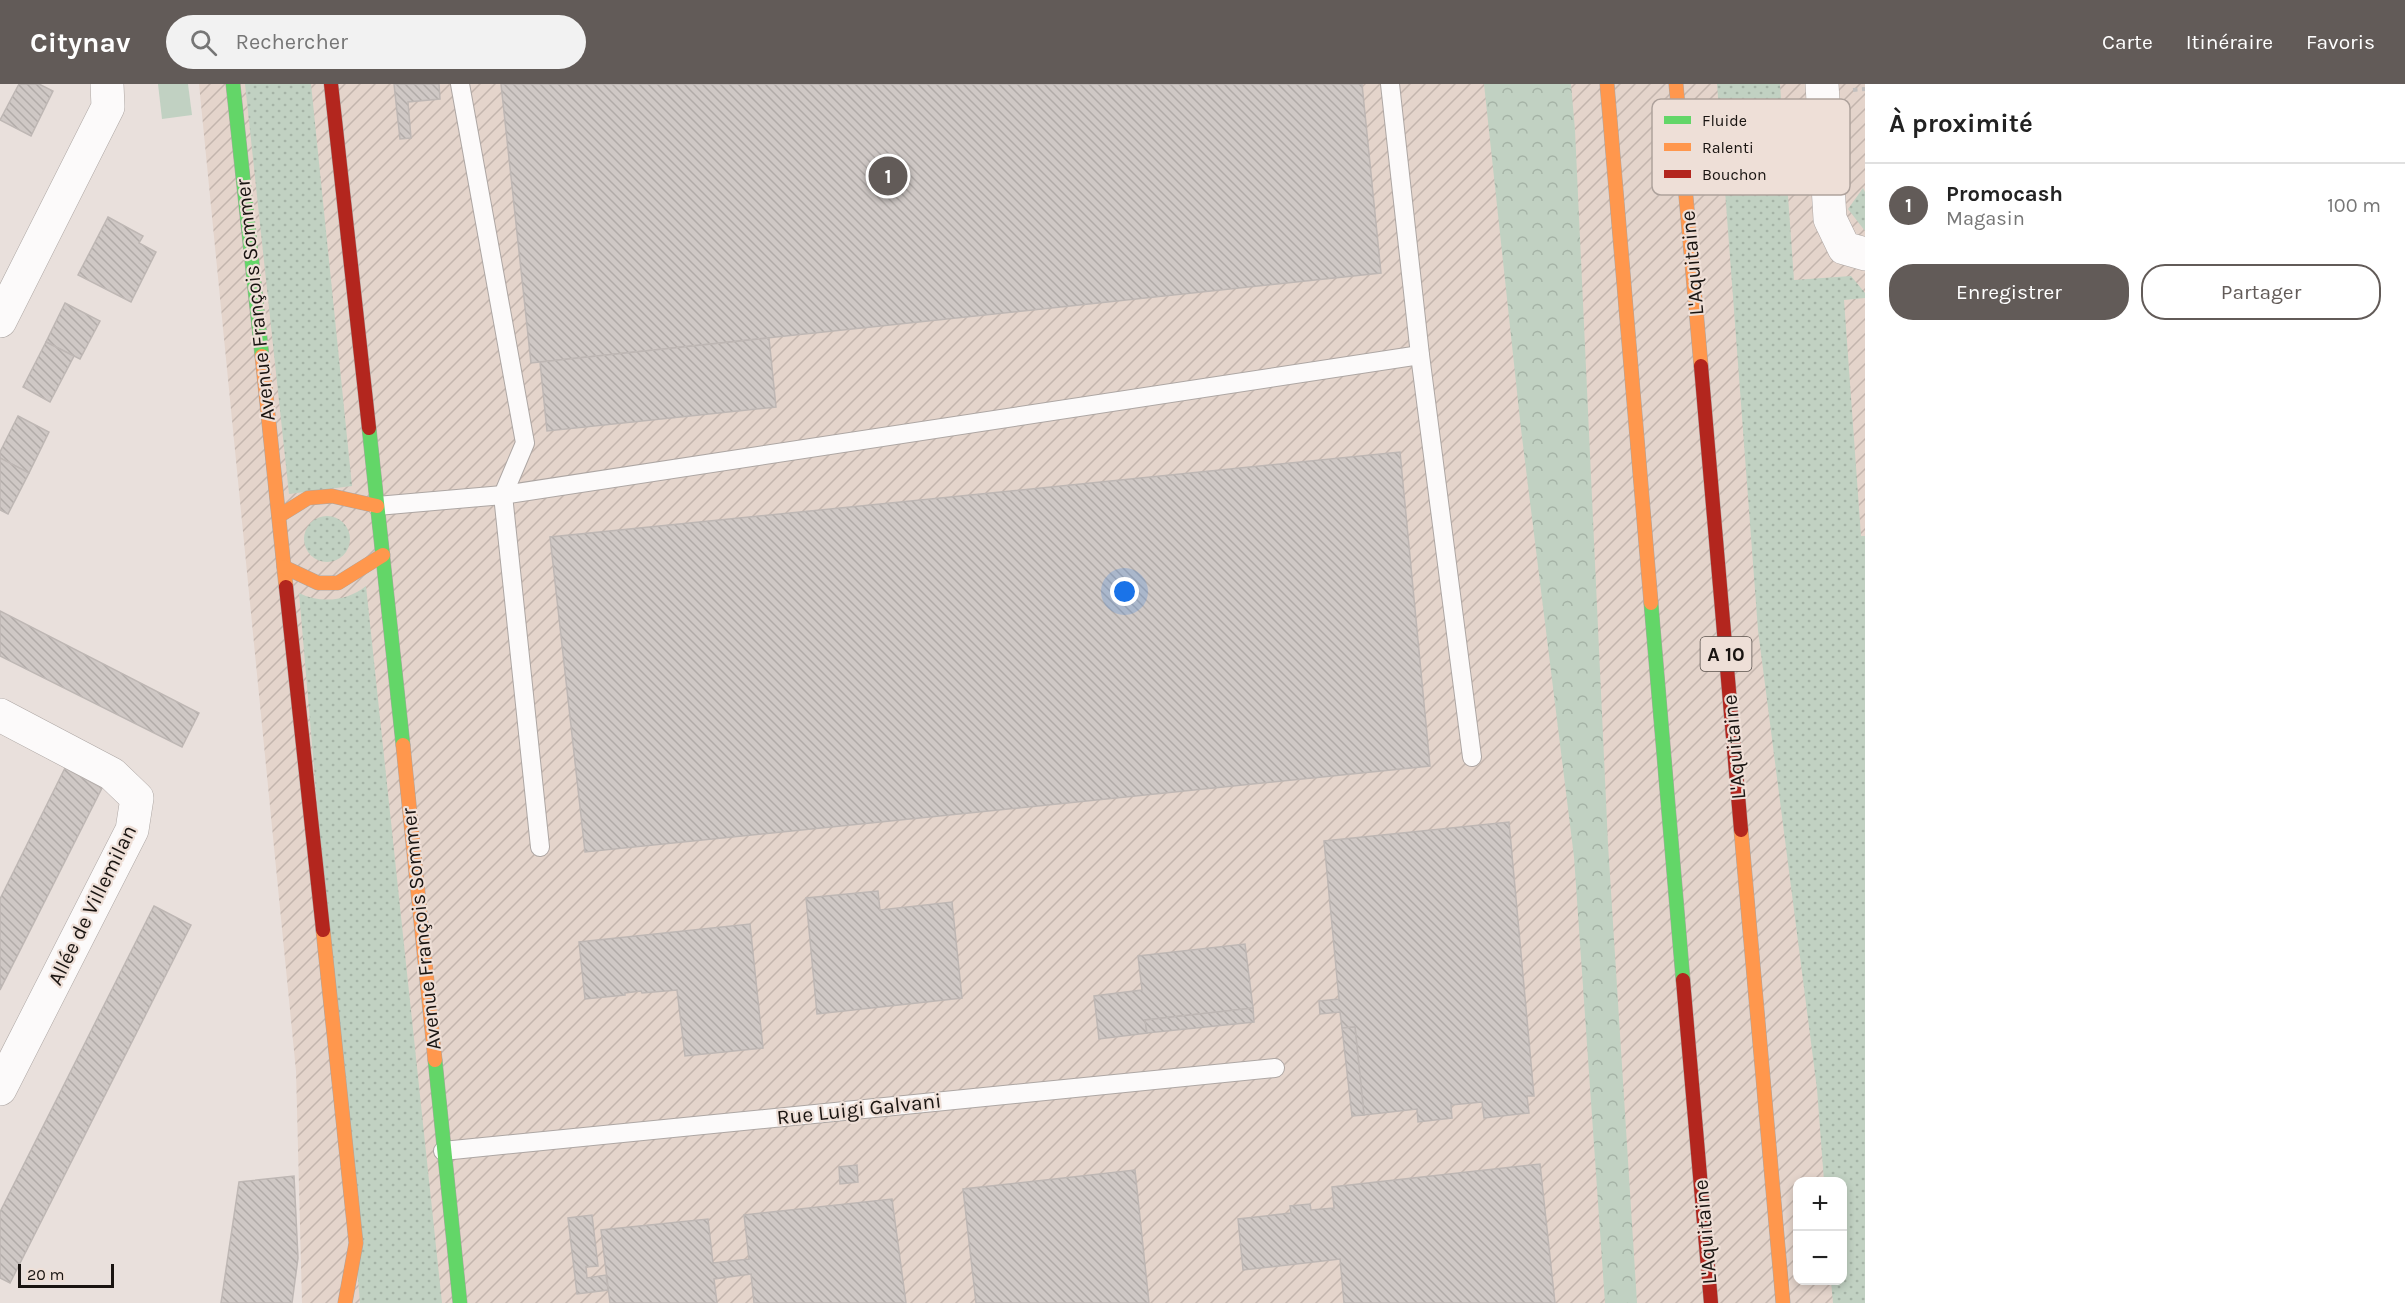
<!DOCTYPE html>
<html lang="fr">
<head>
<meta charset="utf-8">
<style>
	body { margin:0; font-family:Karla,sans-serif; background:#f2f2f2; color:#222 }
	.controls { position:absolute; right:18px; bottom:18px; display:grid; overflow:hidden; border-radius:12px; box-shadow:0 3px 9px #0003 }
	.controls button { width:54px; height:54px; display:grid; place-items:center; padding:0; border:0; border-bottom:2px solid #e0e0e0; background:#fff; color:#222; font:30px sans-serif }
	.scale { position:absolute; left:18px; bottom:15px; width:96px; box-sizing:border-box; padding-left:6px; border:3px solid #191411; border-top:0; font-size:16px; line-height:21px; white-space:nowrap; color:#191411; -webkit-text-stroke:4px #eedfd7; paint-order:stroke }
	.you { position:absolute; left:1125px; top:508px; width:21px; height:21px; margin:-15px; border:4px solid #fff; border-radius:50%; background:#1a73e8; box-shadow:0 0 0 9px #1a73e833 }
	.badge { display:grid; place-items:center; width:39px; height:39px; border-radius:50%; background:#625b58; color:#fff; font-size:20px; font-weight:700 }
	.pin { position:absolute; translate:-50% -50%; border:3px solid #fff; box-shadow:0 2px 6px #0006 }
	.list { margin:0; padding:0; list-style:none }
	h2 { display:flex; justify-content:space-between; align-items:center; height:78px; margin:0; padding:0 24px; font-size:26px }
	h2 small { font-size:20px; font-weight:400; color:#767676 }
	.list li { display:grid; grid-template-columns:39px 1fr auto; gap:18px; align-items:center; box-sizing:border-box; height:84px; padding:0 24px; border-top:2px solid #e0e0e0 }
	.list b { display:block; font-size:22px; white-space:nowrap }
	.list p { margin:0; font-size:20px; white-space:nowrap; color:#767676 }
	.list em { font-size:20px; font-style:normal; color:#767676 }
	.actions { display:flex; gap:12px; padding:18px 24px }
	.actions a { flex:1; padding:14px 0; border:2px solid #625b58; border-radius:24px; text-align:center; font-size:21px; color:#625b58 }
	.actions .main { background:#625b58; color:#fff }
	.icon { flex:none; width:33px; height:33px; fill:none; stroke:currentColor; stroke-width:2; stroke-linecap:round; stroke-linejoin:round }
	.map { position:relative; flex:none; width:1865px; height:1219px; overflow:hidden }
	header { display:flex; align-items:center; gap:36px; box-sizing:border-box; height:84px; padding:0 30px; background:#625b58; color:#fff }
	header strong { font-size:28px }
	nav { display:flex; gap:33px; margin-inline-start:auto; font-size:21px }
	.search { width:420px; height:54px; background:#f2f2f2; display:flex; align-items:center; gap:15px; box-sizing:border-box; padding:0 21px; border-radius:33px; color:#767676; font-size:22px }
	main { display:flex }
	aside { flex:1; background:#fff }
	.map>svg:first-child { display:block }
	.industrial { fill:url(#industrial-furrows); fill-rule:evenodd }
	.grass { fill:url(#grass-dots) }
	.forest { fill:url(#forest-crowns) }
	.pitch { fill:#c1d1c2 }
	.building { fill:url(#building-back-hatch); stroke:#beb7b4; stroke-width:1.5 }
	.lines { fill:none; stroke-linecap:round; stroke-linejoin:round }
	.lane-casing { stroke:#ada6a3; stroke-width:20 }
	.street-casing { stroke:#ada6a3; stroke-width:34 }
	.fast-casing { stroke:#ada6a3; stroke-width:15 }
	.slow-casing { stroke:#ada6a3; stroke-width:15 }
	.jam-casing { stroke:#ada6a3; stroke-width:15 }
	.path { stroke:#c3c0be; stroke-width:4; stroke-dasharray:4.5 4.5; stroke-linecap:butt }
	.lane { stroke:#fcfafa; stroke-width:18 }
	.street { stroke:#fcfafa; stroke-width:33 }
	.fast { stroke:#63d668; stroke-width:14 }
	.slow { stroke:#ff974d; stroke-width:14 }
	.jam { stroke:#b3261e; stroke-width:14 }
	.labels { text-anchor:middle; stroke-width:4.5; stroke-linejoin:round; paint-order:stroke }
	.shield { fill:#eedfd7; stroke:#59514c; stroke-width:1.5 }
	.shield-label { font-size:20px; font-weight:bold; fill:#191411 }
	.street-label { font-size:21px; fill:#191411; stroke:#eedfd7 }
	.key { fill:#eedfd7; stroke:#aea29c; stroke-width:1.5 }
	.key-label { font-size:16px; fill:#191411 }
</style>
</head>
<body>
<header>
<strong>Citynav</strong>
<div class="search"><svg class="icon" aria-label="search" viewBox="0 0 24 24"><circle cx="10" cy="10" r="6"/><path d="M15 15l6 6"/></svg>Rechercher</div>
<nav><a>Carte</a><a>Itinéraire</a><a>Favoris</a></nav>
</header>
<main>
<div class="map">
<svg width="1865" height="1219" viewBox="0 0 1865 1219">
	<defs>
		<pattern id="industrial-furrows" width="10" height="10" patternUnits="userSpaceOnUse" patternTransform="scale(1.5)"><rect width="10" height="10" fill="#e4d4cb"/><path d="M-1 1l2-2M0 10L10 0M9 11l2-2" fill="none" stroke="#c3b5ad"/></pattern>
		<pattern id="grass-dots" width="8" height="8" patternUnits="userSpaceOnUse" patternTransform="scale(1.5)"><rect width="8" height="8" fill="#c1d1c2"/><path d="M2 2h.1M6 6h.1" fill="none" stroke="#a5b3a6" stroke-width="1.8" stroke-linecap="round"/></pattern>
		<pattern id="forest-crowns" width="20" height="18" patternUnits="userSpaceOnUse" patternTransform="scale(1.5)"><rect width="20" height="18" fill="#c1d1c2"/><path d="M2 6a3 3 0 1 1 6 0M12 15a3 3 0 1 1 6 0" fill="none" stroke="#a5b3a6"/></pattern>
		<pattern id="building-back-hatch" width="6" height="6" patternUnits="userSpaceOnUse" patternTransform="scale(1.5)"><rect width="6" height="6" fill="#cfc8c5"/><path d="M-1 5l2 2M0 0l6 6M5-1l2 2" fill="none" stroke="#b1aba8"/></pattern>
	</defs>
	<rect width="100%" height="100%" fill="#e9e0dc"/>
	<!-- industrial -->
	<path class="industrial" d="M199 0H1865V1219H302L296 987ZM1798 1098H1842V1196H1798Z"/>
	<!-- grass -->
	<g class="grass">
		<path d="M245 0H311L352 402 289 410Z"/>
		<path d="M1717 0H1780L1794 196 1851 192 1865 209V214L1844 216 1861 452H1865V1219H1833L1831 1197 1842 1196V1098L1824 1097 1817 1005 1758 546Z"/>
		<path d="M1863 104 1865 108V147L1848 125Z"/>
		<circle cx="327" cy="455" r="23"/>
		<path d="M366 502 442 1219H360L299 509C321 520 347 517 366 502Z"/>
	</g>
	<!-- forest -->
	<path class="forest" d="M1484 0H1571L1575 46 1608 760 1637 1219H1605L1574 773 1521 345Z"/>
	<!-- pitch -->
	<path class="pitch" d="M158 0H188L192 31 162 35Z"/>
	<!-- building -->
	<g class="building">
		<path d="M19 0H39L53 7 31 52 0 36Z"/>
		<path d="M394 0H439L440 15 408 18 411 54 400 55Z"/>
		<path d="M501 0H1362L1381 189 531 279Z"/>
		<path d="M108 133 143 152 139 159 156 168 131 218 78 191Z"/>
		<path d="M65 219 100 237 80 275 46 258Z"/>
		<path d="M769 254 776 323 547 347 540 278Z"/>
		<path d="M46 258 74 272 50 318 23 303Z"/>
		<path d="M18 332 49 348 29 389 0 374V368Z"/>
		<path d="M1400 368 1430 682 585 768 550 453Z"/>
		<path d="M0 374 29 389 8 430 0 426Z"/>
		<path d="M0 527 199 629 182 663 0 572Z"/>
		<path d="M65 684 102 704 0 906V815Z"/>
		<path d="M1509 738 1534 1012H1527L1529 1029 1484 1034 1482 1018 1451 1021 1452 1034 1418 1038 1417 1025 1364 1031 1355 943 1342 944 1340 928 1320 930 1319 917 1339 915 1324 757Z"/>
		<path d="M878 807 880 826 952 818 962 914 817 930 806 814Z"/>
		<path d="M154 822 191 841 10 1199 0 1194V1128Z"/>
		<path d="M750 840 763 964 685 972 677 906 642 909 641 907 625 909V911L585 915 579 858Z"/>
		<path d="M1245 860 1253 924 1145 936 1147 949 1099 955 1094 912 1142 906 1138 872Z"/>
		<path d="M1253 924 1254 938 1147 949 1145 936Z"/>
		<path d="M1355 943 1364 1031 1352 1032 1342 944Z"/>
		<path d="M1540 1080 1555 1219H1344L1340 1175 1243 1186 1238 1135 1291 1129 1290 1122 1310 1120 1311 1126 1334 1124 1332 1103Z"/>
		<path d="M857 1081 858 1098 840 1100 839 1083Z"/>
		<path d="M1135 1086 1149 1219H976L963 1105Z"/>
		<path d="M294 1092 298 1174 292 1219H221L239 1098Z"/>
		<path d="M892 1115 906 1219H754L751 1190 714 1195 717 1219H610L601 1146 708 1135 713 1179 749 1175 744 1131Z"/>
		<path d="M592 1131 598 1182 586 1183 587 1194 606 1191 608 1206 577 1210 568 1134Z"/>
	</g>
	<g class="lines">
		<defs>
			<g id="lane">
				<path d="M460 0 525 359 503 411 540 763"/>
				<path d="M1390 0 1420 271 1472 673"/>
				<path d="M377 422 503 411 1420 271"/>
				<path d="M443 1067 1275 984"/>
			</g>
			<g id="street">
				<path d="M1822 0 1830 135 1844 164 1865 170"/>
				<path d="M0 237 108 23 107 0"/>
				<path d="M0 631 112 690 137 714 132 746 0 1005"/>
			</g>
			<g id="fast">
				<path d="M233 0 262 272"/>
				<path d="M369 344 403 661"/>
				<path d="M1651 519 1683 896"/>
				<path d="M435 976 460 1219"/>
			</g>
			<g id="slow">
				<path d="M1607 0 1651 519"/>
				<path d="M1676 0 1701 282"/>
				<path d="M262 272 286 503"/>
				<path d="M279 432 308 414 332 412 377 422"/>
				<path d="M284 483 318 499H338L383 471"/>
				<path d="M403 661 435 976"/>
				<path d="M1741 746 1783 1219"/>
				<path d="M323 846 356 1159 345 1219"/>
			</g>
			<g id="jam">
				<path d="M331 0 369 344"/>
				<path d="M1701 282 1741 746"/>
				<path d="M286 503 323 846"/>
				<path d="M1683 896 1711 1219"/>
			</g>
		</defs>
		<!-- lane casing -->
		<use href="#lane" class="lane-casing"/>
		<!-- street casing -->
		<use href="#street" class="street-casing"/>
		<!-- fast casing -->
		<use href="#fast" class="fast-casing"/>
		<!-- slow casing -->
		<use href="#slow" class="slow-casing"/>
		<!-- jam casing -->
		<use href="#jam" class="jam-casing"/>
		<!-- path -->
		<path class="path" d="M1853 6 1865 5"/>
		<!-- lane -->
		<use href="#lane" class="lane"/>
		<!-- street -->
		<use href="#street" class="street"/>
		<!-- fast -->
		<use href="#fast" class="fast"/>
		<!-- slow -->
		<use href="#slow" class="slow"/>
		<!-- jam -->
		<use href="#jam" class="jam"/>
	</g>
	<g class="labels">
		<!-- shield labels -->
		<rect class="shield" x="1700.5" y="553" width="51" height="34" rx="4.5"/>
		<g class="shield-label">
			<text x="1726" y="577">A 10</text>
		</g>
		<!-- street labels -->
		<g class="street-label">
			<text transform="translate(1692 179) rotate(-95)" y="7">L'Aquitaine</text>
			<text transform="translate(255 216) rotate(-96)" y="7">Avenue François Sommer</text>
			<text transform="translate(1734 663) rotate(-95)" y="7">L'Aquitaine</text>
			<text transform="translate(92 821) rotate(-64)" y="7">Allée de Villemilan</text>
			<text transform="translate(421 845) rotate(-96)" y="7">Avenue François Sommer</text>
			<text transform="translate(859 1025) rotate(-6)" y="7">Rue Luigi Galvani</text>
			<text transform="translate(1705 1148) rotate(-95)" y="7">L'Aquitaine</text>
		</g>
	</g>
	<!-- legend -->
	<rect x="1652" y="15" width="198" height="96" rx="9" class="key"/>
	<rect x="1664" y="32" width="27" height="8" fill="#63d668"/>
	<rect x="1664" y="59" width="27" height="8" fill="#ff974d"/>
	<rect x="1664" y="86" width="27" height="8" fill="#b3261e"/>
	<g class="key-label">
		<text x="1702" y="42">Fluide</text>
		<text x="1702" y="69">Ralenti</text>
		<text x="1702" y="96">Bouchon</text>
	</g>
</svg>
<div class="controls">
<button>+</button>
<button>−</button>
</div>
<div class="scale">20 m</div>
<div class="you"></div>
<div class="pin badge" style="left:888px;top:92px">1</div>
</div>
<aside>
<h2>À proximité<small></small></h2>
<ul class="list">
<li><span class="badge">1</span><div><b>Promocash</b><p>Magasin</p></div><em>100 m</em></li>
</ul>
<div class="actions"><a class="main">Enregistrer</a><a>Partager</a></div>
</aside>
</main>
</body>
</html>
